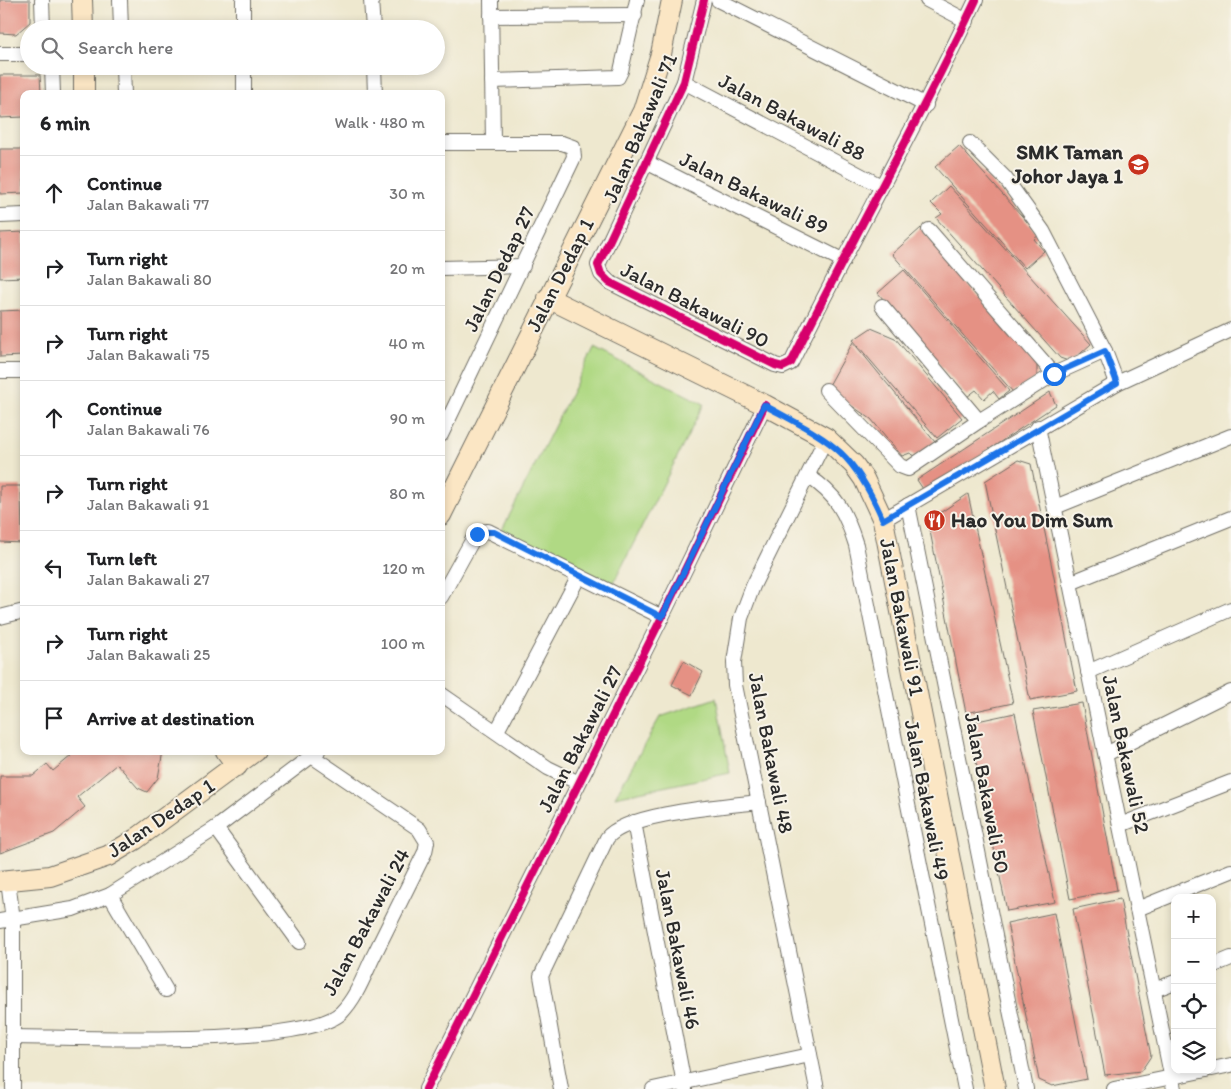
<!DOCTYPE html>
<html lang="en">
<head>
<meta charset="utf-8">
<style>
	body { margin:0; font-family:Itim,sans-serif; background:#f2f2f2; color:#202124 }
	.controls { position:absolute; right:15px; bottom:15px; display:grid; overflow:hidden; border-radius:10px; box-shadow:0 2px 8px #0003 }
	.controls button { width:45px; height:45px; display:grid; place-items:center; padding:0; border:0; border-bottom:1px solid #e0e0e0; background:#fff; color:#202124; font:25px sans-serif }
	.stop { position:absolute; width:15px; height:15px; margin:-11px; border:4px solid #1a73e8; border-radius:50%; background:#fff }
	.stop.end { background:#1a73e8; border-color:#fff; box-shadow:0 1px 5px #0008 }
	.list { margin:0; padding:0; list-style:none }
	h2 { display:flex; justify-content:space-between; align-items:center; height:65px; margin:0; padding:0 20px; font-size:21px }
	h2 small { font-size:16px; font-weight:400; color:#757577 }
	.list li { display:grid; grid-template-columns:32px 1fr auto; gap:15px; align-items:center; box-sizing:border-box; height:75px; padding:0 20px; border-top:1px solid #e0e0e0 }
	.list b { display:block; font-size:19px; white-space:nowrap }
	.list p { margin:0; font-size:16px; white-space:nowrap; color:#757577 }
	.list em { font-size:16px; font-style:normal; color:#757577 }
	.icon { flex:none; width:28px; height:28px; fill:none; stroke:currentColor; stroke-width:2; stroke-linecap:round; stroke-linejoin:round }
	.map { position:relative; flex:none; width:1231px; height:1089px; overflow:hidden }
	.search { position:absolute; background:#fff; box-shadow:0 2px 8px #0003; left:20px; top:20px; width:425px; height:55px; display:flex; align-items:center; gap:12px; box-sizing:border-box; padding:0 18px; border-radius:28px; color:#757577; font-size:19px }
	.panel { position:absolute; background:#fff; box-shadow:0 2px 8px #0003; left:20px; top:90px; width:425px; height:665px; border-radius:10px }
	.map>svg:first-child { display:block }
	.green { fill:#b0d984; stroke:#6e8258 }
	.building { fill:#e59184 }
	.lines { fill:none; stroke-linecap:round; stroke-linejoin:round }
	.street-casing { stroke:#6f6d64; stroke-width:16 }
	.secondary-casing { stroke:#6f6d64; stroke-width:22 }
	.street { stroke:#fff; stroke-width:14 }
	.secondary { stroke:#fbe6c4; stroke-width:20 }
	.cycleway-casing { stroke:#f7f3e8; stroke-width:11 }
	.cycleway { stroke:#d6006c; stroke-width:8 }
	.route { stroke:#1a73e8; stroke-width:6 }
	.labels { text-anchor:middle; stroke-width:4; stroke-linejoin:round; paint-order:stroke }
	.street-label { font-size:21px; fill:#2b2b2b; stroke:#f7f3e8 }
	.poi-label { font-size:21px; font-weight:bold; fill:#2b2b2b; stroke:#f7f3e8; text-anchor:end }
</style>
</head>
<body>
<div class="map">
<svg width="1231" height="1089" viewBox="0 0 1231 1089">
	<rect width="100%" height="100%" fill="#f7f3e8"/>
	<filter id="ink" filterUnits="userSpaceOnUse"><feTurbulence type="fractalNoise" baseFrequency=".02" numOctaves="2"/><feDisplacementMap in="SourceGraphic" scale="10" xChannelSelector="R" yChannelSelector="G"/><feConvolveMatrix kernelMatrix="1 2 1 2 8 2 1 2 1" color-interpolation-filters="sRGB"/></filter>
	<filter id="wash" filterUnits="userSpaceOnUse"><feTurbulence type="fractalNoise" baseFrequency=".0096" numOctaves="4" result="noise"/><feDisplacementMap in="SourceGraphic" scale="20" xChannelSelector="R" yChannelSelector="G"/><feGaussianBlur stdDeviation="1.12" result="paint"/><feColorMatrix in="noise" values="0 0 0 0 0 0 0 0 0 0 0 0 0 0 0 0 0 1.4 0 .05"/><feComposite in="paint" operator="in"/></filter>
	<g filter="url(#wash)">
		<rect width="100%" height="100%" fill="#eee8cf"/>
		<!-- green -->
		<g class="green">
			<path d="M594 348 704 404 612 586 502 530Z"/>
			<path d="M716 698 730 773 615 797 660 717Z"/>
		</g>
		<g id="blocks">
			<!-- building -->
			<g class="building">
				<path d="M0 0H30V22L16 34 0 33Z"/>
				<path d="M0 75H40L41 94H24V117L0 118Z"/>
				<path d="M959 146 1039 235 1034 239 1044 251 1025 268 935 167Z"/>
				<path d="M0 149H24V193L0 194Z"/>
				<path d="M949 186 1091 344 1071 362 1060 358 936 218 942 214 931 203Z"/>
				<path d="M921 228 1037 365V378L1013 392 892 254Z"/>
				<path d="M24 232V277L0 278V233Z"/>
				<path d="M904 270 1009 391 999 399 993 391 984 399 976 390 967 397 878 293Z"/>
				<path d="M24 310V356L0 357V311Z"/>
				<path d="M871 328 895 338 962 418 937 438 853 340Z"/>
				<path d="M853 342 935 442 915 456 910 453 902 456 871 419 827 389Z"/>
				<path d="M1050 392 1056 405 925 492 917 480Z"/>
				<path d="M1018 460 1031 464 1077 691 1030 700 985 481Z"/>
				<path d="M0 486H21L22 543 0 542Z"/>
				<path d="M968 494 1013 703 966 713 928 521Z"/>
				<path d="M684 661 703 672 692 695 672 685Z"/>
				<path d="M1082 703 1117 890 1070 899 1033 711Z"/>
				<path d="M1015 713 1055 902 1007 911 968 723Z"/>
				<path d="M77 751H163L158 778 147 792 138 788 117 764 77 797 85 807 54 833 0 853V776H33L47 764 53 771Z"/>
				<path d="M1120 899 1151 1056 1141 1071 1105 1075 1073 909Z"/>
				<path d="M1054 913 1087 1079 1052 1086 1039 1080 1007 923Z"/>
			</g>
		</g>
	</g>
	<g filter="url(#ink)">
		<use href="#blocks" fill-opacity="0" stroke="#6f6d64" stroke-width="1"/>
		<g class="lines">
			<defs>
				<g id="street">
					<path d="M42 0 43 29"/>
					<path d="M120 0 121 29"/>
					<path d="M243 0V29"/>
					<path d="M371 0 373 29"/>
					<path d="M491 0 493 143"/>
					<path d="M704 0 684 82 598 265 601 274 609 282 775 365 783 367 791 363C851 241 918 123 976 0"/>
					<path d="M718 0 926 105"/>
					<path d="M927 0 967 21"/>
					<path d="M491 16 635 15"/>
					<path d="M0 54H29"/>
					<path d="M52 66 53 94"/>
					<path d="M123 66 124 94"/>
					<path d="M244 66V94"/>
					<path d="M374 66 375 94"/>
					<path d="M492 81 618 77 621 71 637 0"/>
					<path d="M684 82 881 186"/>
					<path d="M441 143H562L573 147 574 157 441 435"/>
					<path d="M970 143 1005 178 1043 231 1105 351 1117 383"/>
					<path d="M648 163 842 260"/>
					<path d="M0 216 24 215"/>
					<path d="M929 230 1054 374"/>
					<path d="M441 268 523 266"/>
					<path d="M882 306 979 421"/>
					<path d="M0 371H24"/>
					<path d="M826 390 900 466 908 469 979 421 1054 374 1105 351"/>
					<path d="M1038 427 1174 1089"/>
					<path d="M808 476C837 495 846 513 856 545L965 1089"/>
					<path d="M908 505 1026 1089"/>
					<path d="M1055 507 1231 436"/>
					<path d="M883 520 1117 383 1231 330"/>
					<path d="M1070 583 1231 518"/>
					<path d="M441 597 473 539 482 532 488 531 662 617"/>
					<path d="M0 617 24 611"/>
					<path d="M1088 672 1231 609"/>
					<path d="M441 694 548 768 577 782"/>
					<path d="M497 731 579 576"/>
					<path d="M1106 754 1231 692"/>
					<path d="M634 822 685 1089"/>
					<path d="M1120 825 1231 782"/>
					<path d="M216 828 299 942"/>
					<path d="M8 881 13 920V1089"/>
					<path d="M110 895 166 990"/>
					<path d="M1137 909 1231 871"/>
					<path d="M0 921 73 909 110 895 216 828 318 751"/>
					<path d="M1212 966 1231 958"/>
					<path d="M1154 990 1175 982"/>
					<path d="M12 1037C73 1037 302 1048 341 1013 356 998 364 976 373 957 390 922 408 887 425 852L427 842 419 829 313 757"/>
					<path d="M1212 1069 1231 1065"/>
					<path d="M426 1089 662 617 765 405"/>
					<path d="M561 1089 541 976 607 838C626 813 726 806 759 802"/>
					<path d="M653 1089 810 1055"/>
					<path d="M817 1089 735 685 734 662 741 618 753 586 826 438"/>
					<path d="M1114 1089 1206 1070"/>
				</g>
				<g id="secondary">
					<path d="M82 0 83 29"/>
					<path d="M84 66V94"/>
					<path d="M548 298 765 405 826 438 854 465 864 479 883 520 995 1089"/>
					<path d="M441 515 643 111 661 54 672 0"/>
					<path d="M226 751 237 766"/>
					<path d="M0 881 50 876 108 856 136 839 255 751"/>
				</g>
			</defs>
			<!-- street casing -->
			<use href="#street" class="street-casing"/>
			<!-- secondary casing -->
			<use href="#secondary" class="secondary-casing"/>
			<!-- street -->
			<use href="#street" class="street"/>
			<!-- secondary -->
			<use href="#secondary" class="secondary"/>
			<defs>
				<g id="cycleway">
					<path d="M704 0 684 82 598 265 601 274 609 282 775 365 783 367 791 363C851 241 918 123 976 0"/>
					<path d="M426 1089 662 617 765 405"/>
				</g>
			</defs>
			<!-- cycleway casing -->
			<use href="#cycleway" class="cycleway-casing"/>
			<!-- cycleway -->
			<use href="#cycleway" class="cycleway"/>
		</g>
	</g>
	<g class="lines" filter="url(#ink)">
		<!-- route -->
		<path class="route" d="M477 534 482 532H494L662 617 764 405C830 441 852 448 883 520L1117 383 1105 351 1054 374"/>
	</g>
	<!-- icons -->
	<defs>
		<symbol id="school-disc" viewBox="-11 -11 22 22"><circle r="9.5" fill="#c8321e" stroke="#f7f3e8"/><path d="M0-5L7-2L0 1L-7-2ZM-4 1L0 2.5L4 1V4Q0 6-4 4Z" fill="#fff"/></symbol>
		<symbol id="restaurant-disc" viewBox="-11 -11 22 22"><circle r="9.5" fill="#c8321e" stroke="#f7f3e8"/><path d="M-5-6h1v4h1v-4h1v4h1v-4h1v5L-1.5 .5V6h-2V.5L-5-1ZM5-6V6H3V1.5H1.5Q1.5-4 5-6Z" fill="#fff"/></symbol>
	</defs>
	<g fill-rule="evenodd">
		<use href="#school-disc" x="1126" y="152" width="25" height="25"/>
		<use href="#restaurant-disc" x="922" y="508" width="25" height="25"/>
	</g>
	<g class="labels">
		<!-- street labels -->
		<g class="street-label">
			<text transform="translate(792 117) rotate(28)" y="7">Jalan Bakawali 88</text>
			<text transform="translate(640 128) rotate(-67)" y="7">Jalan Bakawali 71</text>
			<text transform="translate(754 193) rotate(26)" y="7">Jalan Bakawali 89</text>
			<text transform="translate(499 269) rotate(-64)" y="7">Jalan Dedap 27</text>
			<text transform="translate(560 275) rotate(-63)" y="7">Jalan Dedap 1</text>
			<text transform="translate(695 305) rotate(27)" y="7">Jalan Bakawali 90</text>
			<text transform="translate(902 617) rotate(79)" y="7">Jalan Bakawali 91</text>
			<text transform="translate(580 739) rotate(-63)" y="7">Jalan Bakawali 27</text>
			<text transform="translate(771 753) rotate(79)" y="7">Jalan Bakawali 48</text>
			<text transform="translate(1126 754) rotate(78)" y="7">Jalan Bakawali 52</text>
			<text transform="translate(987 793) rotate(79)" y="7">Jalan Bakawali 50</text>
			<text transform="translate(927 800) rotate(79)" y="7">Jalan Bakawali 49</text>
			<text transform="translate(161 818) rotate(-34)" y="7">Jalan Dedap 1</text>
			<text transform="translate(366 922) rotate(-62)" y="7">Jalan Bakawali 24</text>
			<text transform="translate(678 949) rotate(79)" y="7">Jalan Bakawali 46</text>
		</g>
		<!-- poi labels -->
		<g class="poi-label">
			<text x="1123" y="159">SMK Taman<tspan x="1123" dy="24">Johor Jaya 1</tspan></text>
			<text x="951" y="527" text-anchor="start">Hao You Dim Sum</text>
		</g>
	</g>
</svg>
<div class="controls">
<button>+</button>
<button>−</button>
<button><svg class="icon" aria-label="locate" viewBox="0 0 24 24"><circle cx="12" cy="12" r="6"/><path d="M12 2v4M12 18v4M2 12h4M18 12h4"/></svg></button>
<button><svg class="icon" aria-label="layers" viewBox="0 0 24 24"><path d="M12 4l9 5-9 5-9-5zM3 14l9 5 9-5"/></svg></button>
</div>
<div class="stop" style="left:1054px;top:374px"></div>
<div class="stop end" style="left:477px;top:534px"></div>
<div class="search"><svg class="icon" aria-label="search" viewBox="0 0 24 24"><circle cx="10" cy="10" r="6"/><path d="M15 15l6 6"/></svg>Search here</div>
<section class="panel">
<h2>6 min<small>Walk · 480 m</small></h2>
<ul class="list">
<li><svg class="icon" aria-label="ahead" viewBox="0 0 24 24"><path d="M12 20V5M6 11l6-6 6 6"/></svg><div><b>Continue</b><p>Jalan Bakawali 77</p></div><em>30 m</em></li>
<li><svg class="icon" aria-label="right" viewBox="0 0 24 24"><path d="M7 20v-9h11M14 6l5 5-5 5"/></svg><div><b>Turn right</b><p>Jalan Bakawali 80</p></div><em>20 m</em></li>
<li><svg class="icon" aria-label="right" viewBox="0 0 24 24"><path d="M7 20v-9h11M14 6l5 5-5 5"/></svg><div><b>Turn right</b><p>Jalan Bakawali 75</p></div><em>40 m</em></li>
<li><svg class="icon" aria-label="ahead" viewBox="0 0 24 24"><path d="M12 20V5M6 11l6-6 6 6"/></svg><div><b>Continue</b><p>Jalan Bakawali 76</p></div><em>90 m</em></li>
<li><svg class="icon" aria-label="right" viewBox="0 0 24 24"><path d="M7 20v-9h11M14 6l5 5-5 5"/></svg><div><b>Turn right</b><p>Jalan Bakawali 91</p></div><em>80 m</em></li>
<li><svg class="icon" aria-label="left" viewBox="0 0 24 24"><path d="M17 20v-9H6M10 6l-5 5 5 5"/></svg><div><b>Turn left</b><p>Jalan Bakawali 27</p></div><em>120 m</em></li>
<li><svg class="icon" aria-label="right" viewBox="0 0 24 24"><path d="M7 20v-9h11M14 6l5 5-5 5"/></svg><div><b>Turn right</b><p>Jalan Bakawali 25</p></div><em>100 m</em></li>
<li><svg class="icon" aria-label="arrive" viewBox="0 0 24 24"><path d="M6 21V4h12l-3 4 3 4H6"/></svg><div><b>Arrive at destination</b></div></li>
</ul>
</section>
</div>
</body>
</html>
